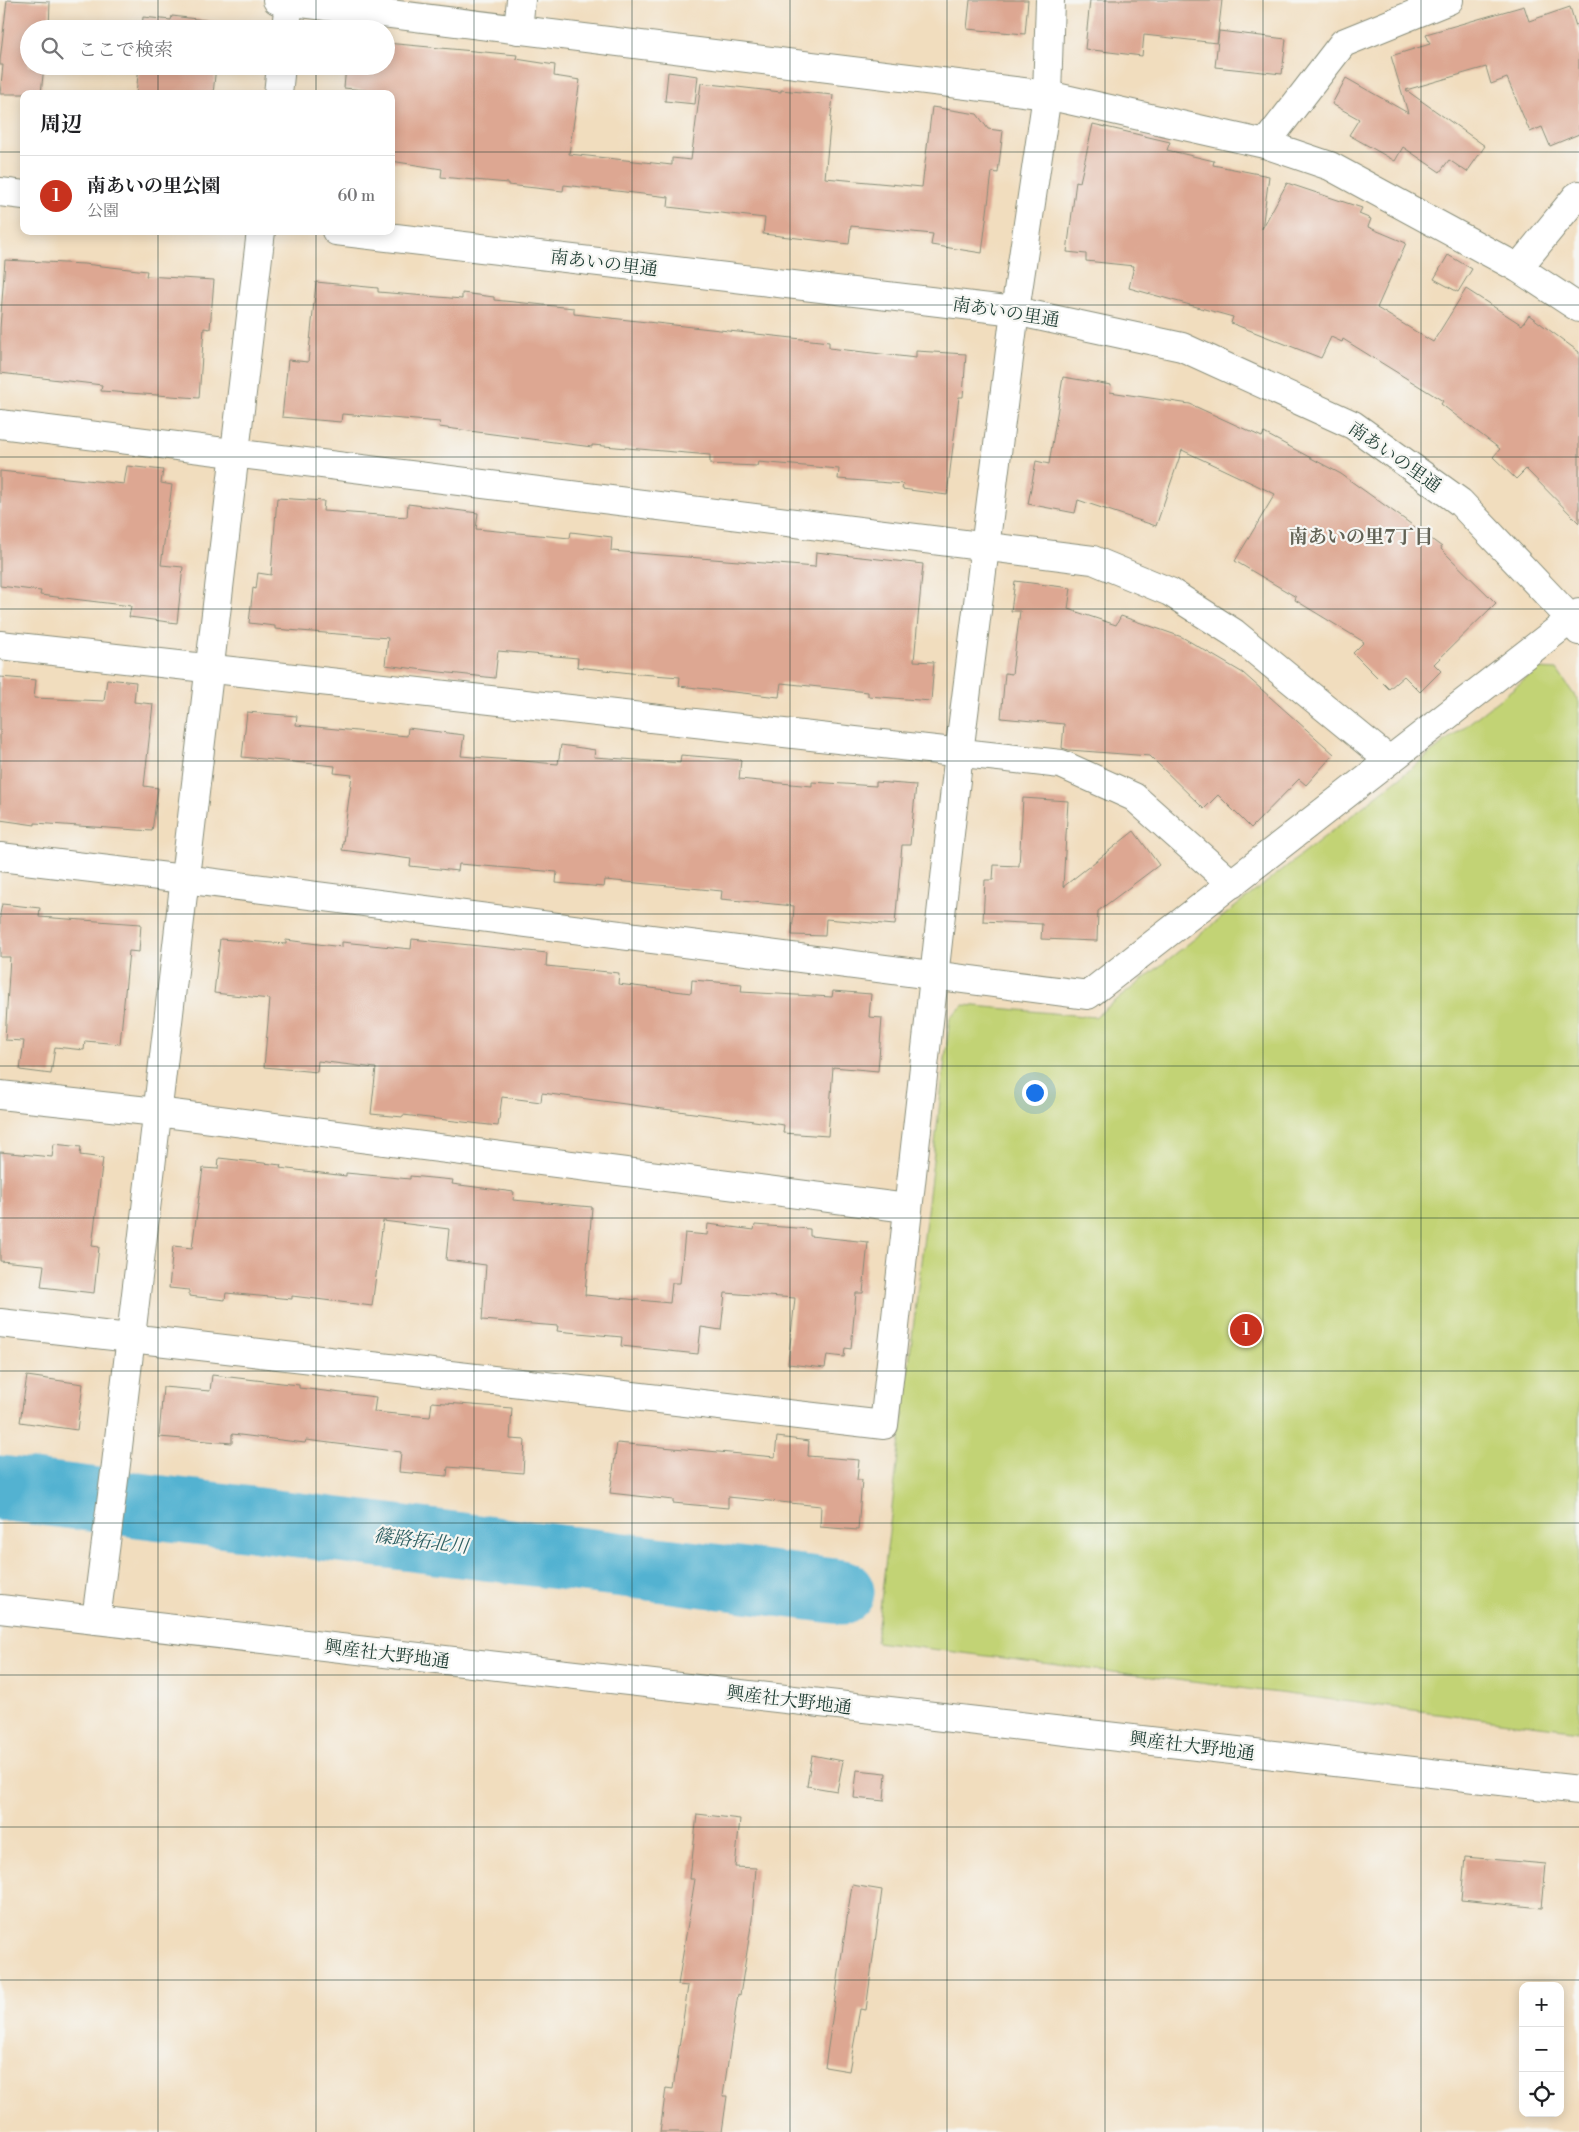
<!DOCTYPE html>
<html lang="ja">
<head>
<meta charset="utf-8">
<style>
	body { margin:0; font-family:"Libre Bodoni","Noto Serif JP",serif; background:#f6f6f6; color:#202124 }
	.controls { position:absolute; right:15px; bottom:15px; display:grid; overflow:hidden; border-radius:10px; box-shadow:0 2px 12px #0003 }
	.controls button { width:45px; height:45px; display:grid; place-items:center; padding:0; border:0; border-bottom:1px solid #e0e0e0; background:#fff; color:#202124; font:25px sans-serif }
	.you { position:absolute; left:1034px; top:1092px; width:18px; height:18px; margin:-12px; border:4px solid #fff; border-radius:50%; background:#1a73e8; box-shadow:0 0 0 8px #1a73e833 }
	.badge { display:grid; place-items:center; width:32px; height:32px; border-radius:50%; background:#c8321e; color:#fff; font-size:16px; font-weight:700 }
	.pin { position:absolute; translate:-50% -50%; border:2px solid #fff; box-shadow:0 1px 5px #0006 }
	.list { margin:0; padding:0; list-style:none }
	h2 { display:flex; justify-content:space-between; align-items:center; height:65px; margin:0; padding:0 20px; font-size:21px }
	h2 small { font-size:16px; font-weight:400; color:#757577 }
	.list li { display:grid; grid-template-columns:32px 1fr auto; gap:15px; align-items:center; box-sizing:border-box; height:80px; padding:0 20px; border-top:1px solid #e0e0e0 }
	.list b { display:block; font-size:19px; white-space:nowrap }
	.list p { margin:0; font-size:16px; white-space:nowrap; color:#757577 }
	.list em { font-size:16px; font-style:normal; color:#757577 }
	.icon { flex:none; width:28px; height:28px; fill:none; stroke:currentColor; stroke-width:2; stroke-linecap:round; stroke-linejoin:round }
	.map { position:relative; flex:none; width:1579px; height:2132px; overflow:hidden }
	.search { position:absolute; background:#fff; box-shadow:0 2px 12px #0003; left:20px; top:20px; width:375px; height:55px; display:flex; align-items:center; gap:12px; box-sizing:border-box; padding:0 18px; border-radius:28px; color:#757577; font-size:19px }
	.panel { position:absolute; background:#fff; box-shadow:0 2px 12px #0003; left:20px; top:90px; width:375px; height:145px; border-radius:10px }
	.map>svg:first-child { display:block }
	.green { fill:#c2d375; stroke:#708854 }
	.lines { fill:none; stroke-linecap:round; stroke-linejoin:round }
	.river { stroke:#53b2d1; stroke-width:65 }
	.building { fill:#dda792 }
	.minor-casing { stroke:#888d79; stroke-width:30 }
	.minor { stroke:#fff; stroke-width:28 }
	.grid { fill:none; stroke:#1f3d34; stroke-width:1; stroke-opacity:0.55 }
	.labels { text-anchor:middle; stroke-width:4.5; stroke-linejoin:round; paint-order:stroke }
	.street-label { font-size:18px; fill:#1f3d34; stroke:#f6f6f2 }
	.neighbourhood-label { font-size:19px; font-weight:bold; fill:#626255; stroke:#f6f6f2 }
	.water-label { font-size:19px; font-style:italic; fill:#2f6063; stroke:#f6f6f2 }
</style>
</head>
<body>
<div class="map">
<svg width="1579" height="2132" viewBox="0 0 1579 2132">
	<rect width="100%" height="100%" fill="#f6f6f2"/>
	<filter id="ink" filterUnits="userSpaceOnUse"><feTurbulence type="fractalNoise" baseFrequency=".02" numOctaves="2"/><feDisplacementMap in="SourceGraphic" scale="10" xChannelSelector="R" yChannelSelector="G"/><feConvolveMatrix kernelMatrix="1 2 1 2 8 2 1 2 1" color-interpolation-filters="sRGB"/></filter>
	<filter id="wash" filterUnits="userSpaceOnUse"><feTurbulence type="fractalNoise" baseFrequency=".0096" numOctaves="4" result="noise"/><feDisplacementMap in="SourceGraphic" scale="20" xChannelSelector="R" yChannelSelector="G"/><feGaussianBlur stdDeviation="1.12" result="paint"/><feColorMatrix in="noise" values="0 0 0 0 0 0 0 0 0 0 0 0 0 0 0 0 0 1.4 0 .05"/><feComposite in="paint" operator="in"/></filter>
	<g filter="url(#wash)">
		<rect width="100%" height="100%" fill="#f1ddbe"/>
		<!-- green -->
		<path class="green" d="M1538 669 1557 670 1579 702V1731L876 1642 950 1017 964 1005 1095 1017Z"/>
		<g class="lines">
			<!-- river -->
			<path class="river" d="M0 1488 842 1592"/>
		</g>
		<g id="blocks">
			<!-- building -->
			<g class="building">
				<path d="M7 0 50 2 49 29H29V66H44L41 94H0L3 65H0V60Z"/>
				<path d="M970 0H1028L1025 34 967 29Z"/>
				<path d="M1090 0H1222L1217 43 1144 35 1142 56 1085 49Z"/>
				<path d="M1524 6 1529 21 1570 7 1579 36V134L1550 146 1542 127 1530 132 1507 78 1491 84 1486 67 1406 90 1485 146 1467 172 1449 160 1440 172 1403 147 1395 161 1349 135 1359 119 1332 104 1346 78 1408 113 1391 56 1430 44 1426 34Z"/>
				<path d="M172 16 221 22 220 29H142L143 17 171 20Z"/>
				<path d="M1219 31 1286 39 1282 74 1215 67Z"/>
				<path d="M386 43 517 55 516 59 555 65 554 76 580 80 569 154 672 165V158L691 160 701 83 781 92V90L833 95 825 178 922 187 932 107 977 114 988 129 1003 131 998 173 992 172 982 253 931 245 933 234 851 226 849 244 763 234 765 218 668 207 669 197 564 185 563 191 508 185V183L441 177 442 169 391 161V93L344 88 346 66H386Z"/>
				<path d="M139 66H216L213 94H136Z"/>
				<path d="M668 72 698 76 695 104 665 101Z"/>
				<path d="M1093 124 1170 142 1167 150 1214 161 1213 165 1269 176 1262 229 1287 183 1362 208 1359 214 1371 219 1368 227 1406 243 1377 308 1433 342 1466 289 1522 325 1529 315 1579 352V523L1526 469 1516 479 1493 457 1500 449 1441 404 1443 401 1343 339 1342 342 1331 337 1321 358 1231 323 1233 317 1129 288 1134 266 1086 261V254L1067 252 1076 181 1080 182Z"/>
				<path d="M1448 255 1472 269 1458 292 1434 279Z"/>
				<path d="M5 260 84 264 147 271 146 276 214 280 210 329 204 328 199 398 101 391 102 385 0 373V328Z"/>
				<path d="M316 282 378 288V292L462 299V293L494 297V300L574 308V314L829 342V348L916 358V351L966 354 963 397H959L947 495 902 489 903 484 838 479 839 469 758 462 757 466 710 464V455L592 445V447L439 427 440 422 342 414 341 422 282 417 288 360 308 362Z"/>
				<path d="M1063 377 1111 385 1110 392 1190 404 1262 437 1264 433 1341 474 1404 519 1442 547 1441 549 1496 603 1434 664 1441 671 1420 692 1404 676 1389 689 1353 653 1364 642 1295 600 1296 597 1235 561 1275 494 1182 450 1156 526 1078 500 1075 513 1028 504 1036 461 1049 464Z"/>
				<path d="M127 466 163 470 161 483 172 485 161 565 183 567 177 623 129 617 131 606 40 595 41 591 0 586V471L124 484Z"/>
				<path d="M277 498 324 501 323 511 407 517 408 504 478 513 476 529 570 538 571 532 612 537 611 551 815 567 816 552 923 564 914 661 934 662 931 701 868 696V692L781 683 779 697 679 686 680 677 640 674 577 667 578 658 498 651 495 678 440 672 385 665 388 638 275 629V626L249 623 253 588 256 589 258 573 271 575Z"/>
				<path d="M1015 581 1071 588 1068 609 1116 625 1121 616 1182 637 1243 673 1334 754 1306 785 1299 779 1251 828 1218 795 1204 809 1150 756 1069 750 1062 748 1064 724 1001 718 1005 673 1012 674 1020 611H1011Z"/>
				<path d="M0 677 36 680 34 698 104 701 107 679 136 682 134 702 153 704 144 786 158 788 152 831 35 823V825L0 820Z"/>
				<path d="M247 712 297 716 296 725 407 736 408 728 464 735 461 756 558 764 561 745 595 750 594 757 680 763 681 755 741 760 739 779 812 786V782L876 786V782L916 785 910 845H902L895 925 826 919 825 936 792 935 794 906 721 899 722 891 605 880 604 887 556 883 557 872 459 864 458 871 410 866 411 859 342 850 352 775 334 773 335 766 242 757Z"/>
				<path d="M1023 798 1068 801 1063 887 1134 831 1159 865 1098 911 1097 941 1041 939 1042 924 983 921 985 880H993L994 865 1019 866Z"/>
				<path d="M2 904 40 908 39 917 141 924 139 952 129 951 120 1044 85 1041 84 1050 55 1047 51 1074 20 1070 24 1041 5 1040 10 957H0V914Z"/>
				<path d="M220 939 286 944V940L342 947V942L411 949 412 939 547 953 546 966 619 973 618 984 691 993 692 980 742 984 741 992 832 997 833 991 871 994 869 1017 882 1018 878 1071 833 1067 828 1136 783 1133 784 1125 542 1093 541 1102 502 1097 498 1126 403 1115V1117L371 1114 376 1068 318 1061 317 1072 264 1067 270 999 214 993Z"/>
				<path d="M54 1144 81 1147 80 1155 103 1158 92 1246 99 1247 94 1293 41 1287 44 1265 0 1261V1152L52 1157Z"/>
				<path d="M219 1158 281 1165 280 1168 346 1176V1173L410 1179V1176L453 1180 452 1184 514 1192 513 1200 592 1207 585 1295 670 1303 672 1283H680L685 1233 707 1235 708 1224 754 1230 755 1225 810 1229V1236L868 1242 863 1293H856L851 1349 845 1348 844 1357 827 1355 825 1368 788 1364 795 1298 725 1293 721 1330 701 1327 698 1354 621 1346 622 1337 557 1331 558 1326 482 1320 486 1265 446 1260 449 1229 383 1221 372 1306 292 1296V1299L226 1293 225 1300 189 1296V1290L169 1288 173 1246 192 1248 203 1168 218 1169Z"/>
				<path d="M212 1375 299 1385V1388L376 1397 374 1412 430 1417 432 1402 512 1408 510 1439 525 1440 523 1473 448 1467 447 1476 399 1472 401 1452 306 1440 305 1443 232 1434V1443L159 1437 163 1387 210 1391Z"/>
				<path d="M27 1376 83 1384 77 1430 20 1422Z"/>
				<path d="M777 1437 809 1441 808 1456 859 1460 857 1480H862L858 1530 820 1527 821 1506 728 1497V1508L673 1503V1500L610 1493 617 1443 775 1457Z"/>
				<path d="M812 1755 843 1761 837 1791 807 1786Z"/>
				<path d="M857 1770 886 1773 884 1801 854 1798Z"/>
				<path d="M697 1814 740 1819 735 1867 756 1868 752 1920 740 1995 738 1994 723 2096H727L722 2132H660L666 2088 673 2089 688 1986 678 1985 695 1879H690Z"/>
				<path d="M1465 1857 1546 1864 1542 1908 1461 1900Z"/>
				<path d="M852 1885 882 1890 866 2010 860 2009 849 2071 825 2067Z"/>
			</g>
		</g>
	</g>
	<g filter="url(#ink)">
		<use href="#blocks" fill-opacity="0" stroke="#888d79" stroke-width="1"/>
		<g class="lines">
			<defs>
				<g id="minor">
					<path d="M277 0 1047 95 1265 144 1330 166 1518 268 1579 308"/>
					<path d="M286 29 289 0"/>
					<path d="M518 30 521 0"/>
					<path d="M278 94 281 66"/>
					<path d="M1265 144 1343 43 1449 0"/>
					<path d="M0 192 24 195"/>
					<path d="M336 231 1015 311 1182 347 1353 425 1460 502 1571 619 1579 631"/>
					<path d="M1518 268 1576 197 1579 195"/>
					<path d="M0 424 1093 560 1170 592 1234 633 1389 760"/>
					<path d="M0 645 1061 764 1134 797 1232 884"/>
					<path d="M0 857 184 879 1088 995 1579 613"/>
					<path d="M0 1095 157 1112 907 1208"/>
					<path d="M0 1323 884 1425 959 753 1015 311 1047 95 1050 0"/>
					<path d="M0 1609 1579 1790"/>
					<path d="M96 1620 116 1464 261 231"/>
				</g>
			</defs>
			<!-- minor casing -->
			<use href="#minor" class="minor-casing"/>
			<!-- minor -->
			<use href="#minor" class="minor"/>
		</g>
	</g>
	<!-- grid -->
	<path class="grid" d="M158 0V29M316 0V29M474 0V2132M632 0V2132M790 0V2132M947 0V2132M1105 0V2132M1263 0V2132M1421 0V2132M158 66V94M316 66V94M0 152H24M391 152H1579M158 231V2132M316 231V2132M0 305H1579M0 457H1579M0 609H1579M0 761H1579M0 914H1579M0 1066H1579M0 1218H1579M0 1371H1579M0 1523H1579M0 1675H1579M0 1827H1579M0 1980H1579"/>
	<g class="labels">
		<!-- street labels -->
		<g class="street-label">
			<text transform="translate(604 263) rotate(7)" y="6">南あいの里通</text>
			<text transform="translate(1006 312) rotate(9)" y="6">南あいの里通</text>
			<text transform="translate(1395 457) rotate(35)" y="6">南あいの里通</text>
			<text transform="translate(387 1654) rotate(7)" y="6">興産社大野地通</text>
			<text transform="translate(789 1700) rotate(7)" y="6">興産社大野地通</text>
			<text transform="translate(1192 1746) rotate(7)" y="6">興産社大野地通</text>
		</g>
		<!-- neighbourhood labels -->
		<g class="neighbourhood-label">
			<text x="1361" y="543">南あいの里7丁目</text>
		</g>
		<!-- water labels -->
		<g class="water-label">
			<text transform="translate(421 1540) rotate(7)" y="7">篠路拓北川</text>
		</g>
	</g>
</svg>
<div class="controls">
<button>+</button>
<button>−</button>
<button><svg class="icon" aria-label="locate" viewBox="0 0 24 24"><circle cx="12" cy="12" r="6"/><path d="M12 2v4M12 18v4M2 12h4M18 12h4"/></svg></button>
</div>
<div class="you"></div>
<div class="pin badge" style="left:1246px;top:1330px">1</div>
<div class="search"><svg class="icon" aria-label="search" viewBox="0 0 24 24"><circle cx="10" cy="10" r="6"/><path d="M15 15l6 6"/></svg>ここで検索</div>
<section class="panel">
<h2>周辺<small></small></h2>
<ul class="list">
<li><span class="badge">1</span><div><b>南あいの里公園</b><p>公園</p></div><em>60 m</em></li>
</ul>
</section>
</div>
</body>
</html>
